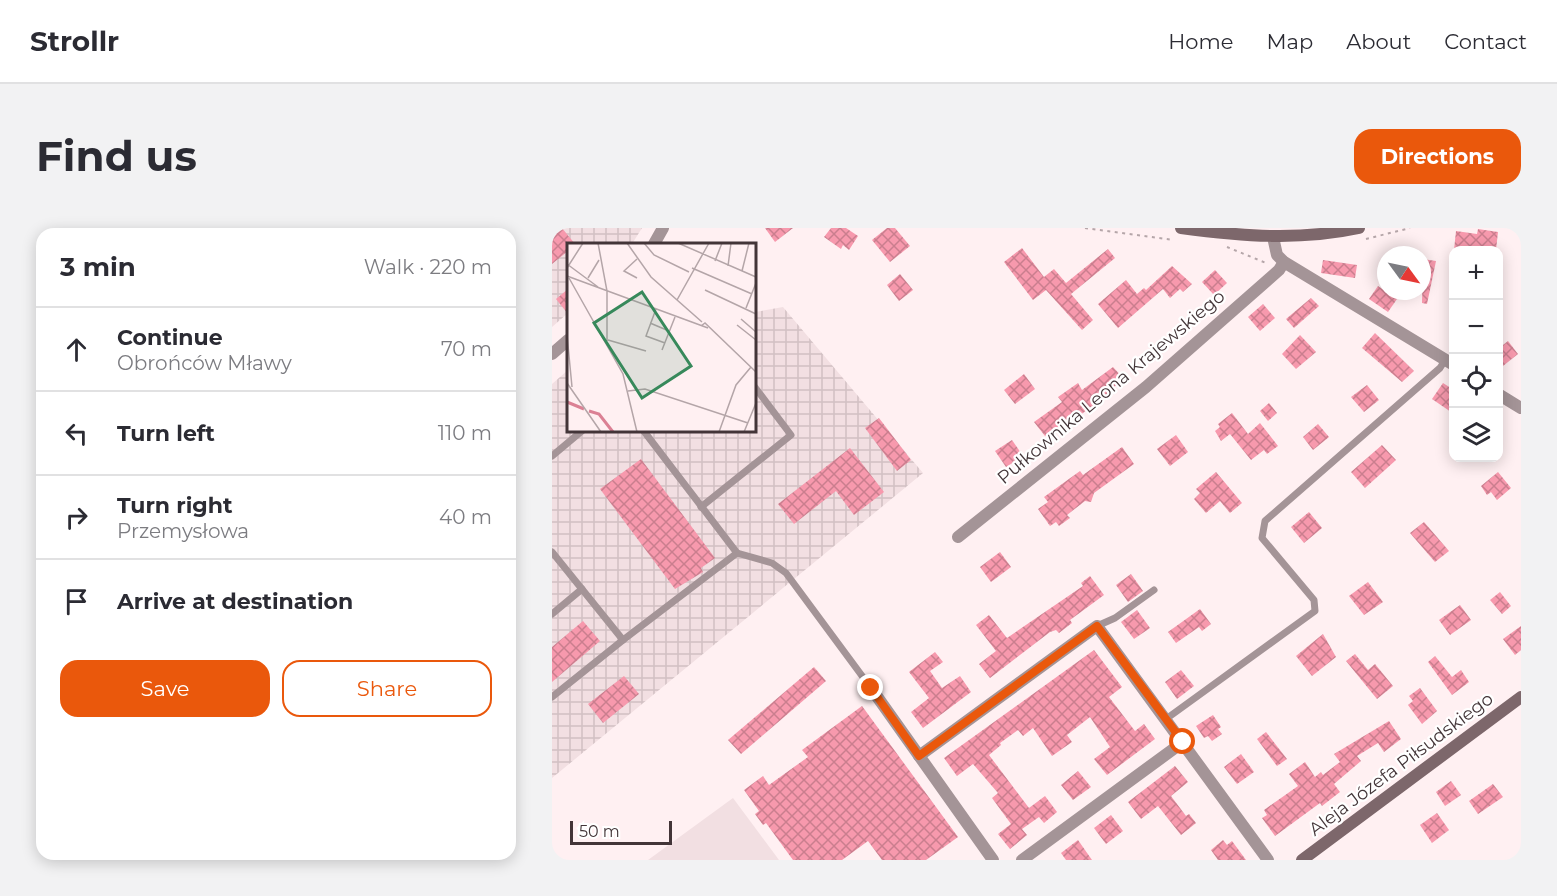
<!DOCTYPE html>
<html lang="en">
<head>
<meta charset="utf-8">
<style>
	body { margin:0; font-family:Montserrat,sans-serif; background:#f2f2f3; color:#2b2b33 }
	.controls { position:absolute; right:18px; top:18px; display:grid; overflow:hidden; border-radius:12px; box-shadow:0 3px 15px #0003 }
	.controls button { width:54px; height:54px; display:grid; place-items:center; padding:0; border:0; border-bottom:2px solid #e1e1e2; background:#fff; color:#2b2b33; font:30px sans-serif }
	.compass { position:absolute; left:825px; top:18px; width:54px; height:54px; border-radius:50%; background:#fff; box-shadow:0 3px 15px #0003; rotate:123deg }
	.scale { position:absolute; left:18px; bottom:15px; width:102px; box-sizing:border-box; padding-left:6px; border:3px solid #433538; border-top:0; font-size:16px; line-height:21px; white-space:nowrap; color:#433538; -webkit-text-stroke:4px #fff; paint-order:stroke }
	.stop { position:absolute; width:18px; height:18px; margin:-14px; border:4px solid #ea580c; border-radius:50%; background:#fff }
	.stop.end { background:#ea580c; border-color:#fff; box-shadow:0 2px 6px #0008 }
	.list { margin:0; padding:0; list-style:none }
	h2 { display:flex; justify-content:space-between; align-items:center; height:78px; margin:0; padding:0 24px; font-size:26px }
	h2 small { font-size:20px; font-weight:400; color:#7c7c81 }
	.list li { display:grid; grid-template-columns:39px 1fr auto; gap:18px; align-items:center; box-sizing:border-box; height:84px; padding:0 24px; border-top:2px solid #e1e1e2 }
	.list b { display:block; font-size:22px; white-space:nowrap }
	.list p { margin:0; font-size:20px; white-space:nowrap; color:#7c7c81 }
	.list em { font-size:20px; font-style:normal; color:#7c7c81 }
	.actions { display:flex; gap:12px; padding:18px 24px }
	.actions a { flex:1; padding:14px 0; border:2px solid #ea580c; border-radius:18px; text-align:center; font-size:21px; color:#ea580c }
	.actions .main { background:#ea580c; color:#fff }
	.icon { flex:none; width:33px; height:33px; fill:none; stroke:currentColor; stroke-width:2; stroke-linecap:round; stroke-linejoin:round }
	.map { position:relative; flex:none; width:969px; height:632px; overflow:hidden; border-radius:18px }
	header { display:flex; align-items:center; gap:36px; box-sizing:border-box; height:84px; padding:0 30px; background:#fff; border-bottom:2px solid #e1e1e2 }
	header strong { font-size:28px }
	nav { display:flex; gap:33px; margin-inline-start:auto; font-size:21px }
	.intro { display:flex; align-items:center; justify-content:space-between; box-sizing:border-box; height:144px; padding:0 36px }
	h1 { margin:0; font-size:42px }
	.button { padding:15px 27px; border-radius:18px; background:#ea580c; color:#fff; font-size:21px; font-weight:700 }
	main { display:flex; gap:36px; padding:0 36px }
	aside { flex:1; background:#fff; border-radius:18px; box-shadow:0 3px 15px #0003 }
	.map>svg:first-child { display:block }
	.built { fill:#f2dfe2 }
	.industrial { fill:url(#industrial-grid) }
	.building { fill:url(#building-cross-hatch) }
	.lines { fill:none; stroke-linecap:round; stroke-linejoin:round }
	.path { stroke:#b5a6a9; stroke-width:2; stroke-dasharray:3 4.5; stroke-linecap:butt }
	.lane { stroke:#a49497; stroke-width:7 }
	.street { stroke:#a49497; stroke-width:12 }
	.secondary { stroke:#7d676b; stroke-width:12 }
	.route { stroke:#ea580c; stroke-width:8 }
	.labels { text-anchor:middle; stroke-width:4.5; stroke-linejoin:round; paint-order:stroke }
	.street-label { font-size:18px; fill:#433538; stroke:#fff }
	.inset-river { fill:none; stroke:#db8094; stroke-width:3 }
	.inset-road { fill:none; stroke:#b4a5a8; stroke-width:1.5 }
	.view { fill:#37895b; fill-opacity:0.15; stroke:#37895b; stroke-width:3 }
	.inset-edge { fill:none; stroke:#433538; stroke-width:3 }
</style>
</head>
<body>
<header>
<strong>Strollr</strong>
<nav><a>Home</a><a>Map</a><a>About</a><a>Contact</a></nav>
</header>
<div class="intro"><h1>Find us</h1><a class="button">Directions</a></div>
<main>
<aside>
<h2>3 min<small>Walk · 220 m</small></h2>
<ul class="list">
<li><svg class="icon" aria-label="ahead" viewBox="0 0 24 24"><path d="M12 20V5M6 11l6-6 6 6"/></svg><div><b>Continue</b><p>Obrońców Mławy</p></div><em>70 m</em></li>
<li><svg class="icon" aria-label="left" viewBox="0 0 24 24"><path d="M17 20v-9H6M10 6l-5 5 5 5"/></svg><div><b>Turn left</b></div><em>110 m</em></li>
<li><svg class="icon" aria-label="right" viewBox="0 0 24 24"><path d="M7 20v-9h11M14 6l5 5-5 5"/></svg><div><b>Turn right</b><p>Przemysłowa</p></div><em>40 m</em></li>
<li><svg class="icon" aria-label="arrive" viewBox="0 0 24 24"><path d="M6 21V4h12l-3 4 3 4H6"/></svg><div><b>Arrive at destination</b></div></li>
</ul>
<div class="actions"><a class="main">Save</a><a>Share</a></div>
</aside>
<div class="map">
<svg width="969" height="632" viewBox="0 0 969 632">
	<defs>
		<pattern id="industrial-grid" width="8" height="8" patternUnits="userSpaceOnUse" patternTransform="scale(1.5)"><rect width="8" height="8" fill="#f2dfe2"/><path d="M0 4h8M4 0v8" fill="none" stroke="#d1c0c3"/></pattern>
		<pattern id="building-cross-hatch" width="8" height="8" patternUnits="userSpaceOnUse" patternTransform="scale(1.5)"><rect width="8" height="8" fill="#f799ad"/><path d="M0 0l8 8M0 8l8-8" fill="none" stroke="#ca7e8e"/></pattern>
	</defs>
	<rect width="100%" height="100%" fill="#fff0f2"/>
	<!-- built -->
	<path class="built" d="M181 570 227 632H96Z"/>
	<!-- industrial -->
	<g class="industrial">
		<path d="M0 0H90L80 16H16V85L0 99Z"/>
		<path d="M231 79 371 245 0 550V156L16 142V202H202L203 84Z"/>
	</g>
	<!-- building -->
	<g class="building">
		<path d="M0 0H10L23 16H16V23L0 36Z"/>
		<path d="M213 0H241L223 14Z"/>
		<path d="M279 0H294L306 8 297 22 291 17 289 21 272 9Z"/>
		<path d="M335 0H343L358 18 338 34 320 12Z"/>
		<path d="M926 1 946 4 944 22H902L904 3 925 6Z"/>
		<path d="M470 20 492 49 502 41 514 55 556 21 563 30 519 66 541 92 530 102 494 62 481 72 452 34Z"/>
		<path d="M871 31 884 33 875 76 870 75Z"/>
		<path d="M771 32 805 37 803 50 769 45Z"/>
		<path d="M620 38 640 56 631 64 628 61 618 70 611 61 566 100 546 76 574 52 585 66 592 60 594 62Z"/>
		<path d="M663 42 675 55 662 67 650 54Z"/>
		<path d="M348 46 361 62 347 73 335 57Z"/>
		<path d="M826 58 845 71 836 84 817 71Z"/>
		<path d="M16 61V86L4 71Z"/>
		<path d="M759 70 767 78 742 100 734 91Z"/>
		<path d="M711 76 723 90 708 103 696 89Z"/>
		<path d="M823 105 862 143 850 154 810 120Z"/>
		<path d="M748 107 764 124 744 141 730 126Z"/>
		<path d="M956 113 966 126 946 142V121Z"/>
		<path d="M561 139 572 151 562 159 563 161 523 191 521 189 493 208 482 194 510 174 506 169 526 155 530 162Z"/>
		<path d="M472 146 483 161 463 176 452 162Z"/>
		<path d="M891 155 902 162V186L880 171Z"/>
		<path d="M815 157 827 172 812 184 799 169Z"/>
		<path d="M717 175 725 185 716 193 708 183Z"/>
		<path d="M680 185 696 206 708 195 726 218 715 226 712 222 699 232 678 206 669 213 663 203 668 199 666 196Z"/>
		<path d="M327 190 359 232 345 243 313 200Z"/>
		<path d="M766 196 777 209 761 222 751 209Z"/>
		<path d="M624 207 636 224 618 238 605 221Z"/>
		<path d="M460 212 471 228 454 239 443 223Z"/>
		<path d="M830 217 844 232 813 260 799 244Z"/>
		<path d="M570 219 582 236 542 265 539 274 533 273 515 287 518 290 507 298 504 294 498 298 486 281 496 274 492 269 528 243 531 247Z"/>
		<path d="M298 220 332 264 302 287 284 263 242 296 226 276Z"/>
		<path d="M89 231 163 330 149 340 151 344 123 361 48 261Z"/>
		<path d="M664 244 690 275 678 285 668 273 654 285 642 271 648 265 644 261Z"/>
		<path d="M946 244 959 260 945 272 939 264 935 267 929 258Z"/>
		<path d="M757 284 770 300 752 315 739 299Z"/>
		<path d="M872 294 897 323 883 334 858 305Z"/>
		<path d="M448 324 459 339 439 354 428 339Z"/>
		<path d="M579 346 591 363 576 374 564 357Z"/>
		<path d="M538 348 552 367 518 392 520 395 507 405 504 402 498 404 438 450 427 436 444 423 424 397 437 387 455 410 531 358 529 355Z"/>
		<path d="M816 354 831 374 812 387 797 368Z"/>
		<path d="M948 364 959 378 950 386 938 372Z"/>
		<path d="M908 377 919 392 898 407 887 392Z"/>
		<path d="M648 381 659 396 650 403 647 399 624 415 616 404Z"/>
		<path d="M585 382 598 400 582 411 569 394Z"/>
		<path d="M31 393 48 413 0 454V419Z"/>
		<path d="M969 398V422L963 427 951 411Z"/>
		<path d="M771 406 784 429 760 448 744 428Z"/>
		<path d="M542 422 570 459 557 469 583 503 592 496 603 511 555 547 542 531 558 519 538 489 515 507 520 514 500 528 481 500 471 508 466 502 448 515 449 517 437 527 477 580 493 568 505 584 492 595 487 589 470 601 475 607 458 621 446 606 459 596 440 570 446 565 421 536 405 548 392 530Z"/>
		<path d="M383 424 391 434 378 443 390 460 408 448 419 464 371 500 359 484 377 470 357 444Z"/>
		<path d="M803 426 816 442 823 436 841 458 825 471 794 433Z"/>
		<path d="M883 428 900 449 909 442 917 454 900 467 876 434Z"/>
		<path d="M262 439 274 453 189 526 176 512Z"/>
		<path d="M629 442 642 458 625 471 613 454Z"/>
		<path d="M72 448 87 466 51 495 36 476Z"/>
		<path d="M868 460 885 483 870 496 856 477 861 473 857 468Z"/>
		<path d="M310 478 406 609 374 632H330L316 613 290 632H241L214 595 211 597 203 586 207 583 192 562 211 548 217 557 256 529 250 522Z"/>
		<path d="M661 487 669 499 666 501 670 506 660 513 656 508 652 510 644 498Z"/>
		<path d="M837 493 849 511 832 524 826 515 805 528 809 533 782 556 788 564 770 578 768 575 723 608 710 590 715 587 712 582 746 558 737 546 753 534 763 549 769 544 771 547 788 534 782 526Z"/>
		<path d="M714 504 735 531 725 538 705 511Z"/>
		<path d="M689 526 702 544 685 556 672 539Z"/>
		<path d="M623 538 636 554 619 568 634 588 637 586 644 595 629 607 606 578 589 591 576 574Z"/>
		<path d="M526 543 539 559 521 572 509 557Z"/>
		<path d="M899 553 909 567 893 578 884 564Z"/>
		<path d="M941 556 951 569 926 586 917 573Z"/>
		<path d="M885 585 897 602 880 615 868 597Z"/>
		<path d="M559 587 571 603 554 616 542 600Z"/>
		<path d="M526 612 540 632H514L509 625Z"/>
		<path d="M671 612 675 617 680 613 694 632H666L659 622Z"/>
	</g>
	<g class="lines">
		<!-- path -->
		<g class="path">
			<path d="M533 0 622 12"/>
			<path d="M814 11 858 0"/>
			<path d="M675 19 714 35"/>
		</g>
		<!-- lane -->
		<g class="lane">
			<path d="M0 228 31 202"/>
			<path d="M149 279 239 207 202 158"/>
			<path d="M0 324 71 412 0 469"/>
			<path d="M185 325 220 335 234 345 319 460"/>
			<path d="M0 386 30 361"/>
			<path d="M545 398 563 390 602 362"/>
			<path d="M71 412 185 325 91 202"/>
			<path d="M614 491 763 383 762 372 710 310 713 293 888 140 893 132"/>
		</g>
		<!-- street -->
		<g class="street">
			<path d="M721 9 725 27 732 34 902 137"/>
			<path d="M102 16 111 0"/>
			<path d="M0 126 16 112"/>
			<path d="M946 166 969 180"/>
			<path d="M406 309 594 159 727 42 732 34"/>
			<path d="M319 460 441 632"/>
			<path d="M367 528 545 398 716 632"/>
			<path d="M470 632 631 514"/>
		</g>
		<!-- secondary -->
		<g class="secondary">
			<path d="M629 0C689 8 747 13 807 0"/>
			<path d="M750 632 969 469"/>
		</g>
	</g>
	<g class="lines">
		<!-- route -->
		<path class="route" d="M319 460 367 528 545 398 631 514"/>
	</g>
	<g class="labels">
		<!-- street labels -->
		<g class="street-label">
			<text transform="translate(559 159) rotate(-40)" y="6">Pułkownika Leona Krajewskiego</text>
			<text transform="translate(849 536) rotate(-37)" y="6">Aleja Józefa Piłsudskiego</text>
		</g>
	</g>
	<!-- overview -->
	<g transform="translate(15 15)">
		<rect width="189" height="189" fill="#fff0f2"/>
		<path class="inset-river" d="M0 159 17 166M22 168 32 171 46 189"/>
		<path class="inset-road" d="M31 0 40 48V98M60 0 84 34 135 79M77 0 87 12 122 29M111 0 189 34M70 16 57 28 70 35M148 18 155 0M0 21 31 44M161 23 164 0M0 25 16 0M125 25 185 51M175 28 182 0M0 33 141 85M2 35 56 131 70 189M21 35 32 17M138 47 189 71M110 57 142 0M179 65 189 40M89 66 79 93 98 100M174 76 189 89M83 80 102 88M170 82 189 97M134 83 138 80 189 129M0 92 5 144M41 97 79 108M95 107 108 74M0 140 34 189M61 148 78 146 181 180M152 189 169 142 184 124M177 189 189 160"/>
		<path class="view" d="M75 49 124 123 75 155 27 80Z"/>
		<rect width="189" height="189" class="inset-edge"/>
	</g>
</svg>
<div class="controls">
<button>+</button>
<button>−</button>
<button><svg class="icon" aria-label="locate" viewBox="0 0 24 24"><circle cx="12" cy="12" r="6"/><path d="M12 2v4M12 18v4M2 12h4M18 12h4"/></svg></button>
<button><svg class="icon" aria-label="layers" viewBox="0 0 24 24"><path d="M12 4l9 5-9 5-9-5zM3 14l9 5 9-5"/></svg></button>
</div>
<svg class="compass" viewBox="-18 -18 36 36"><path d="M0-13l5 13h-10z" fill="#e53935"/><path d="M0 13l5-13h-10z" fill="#7c7c81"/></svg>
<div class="scale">50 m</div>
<div class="stop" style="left:631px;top:514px"></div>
<div class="stop end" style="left:319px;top:460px"></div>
</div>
</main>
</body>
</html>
